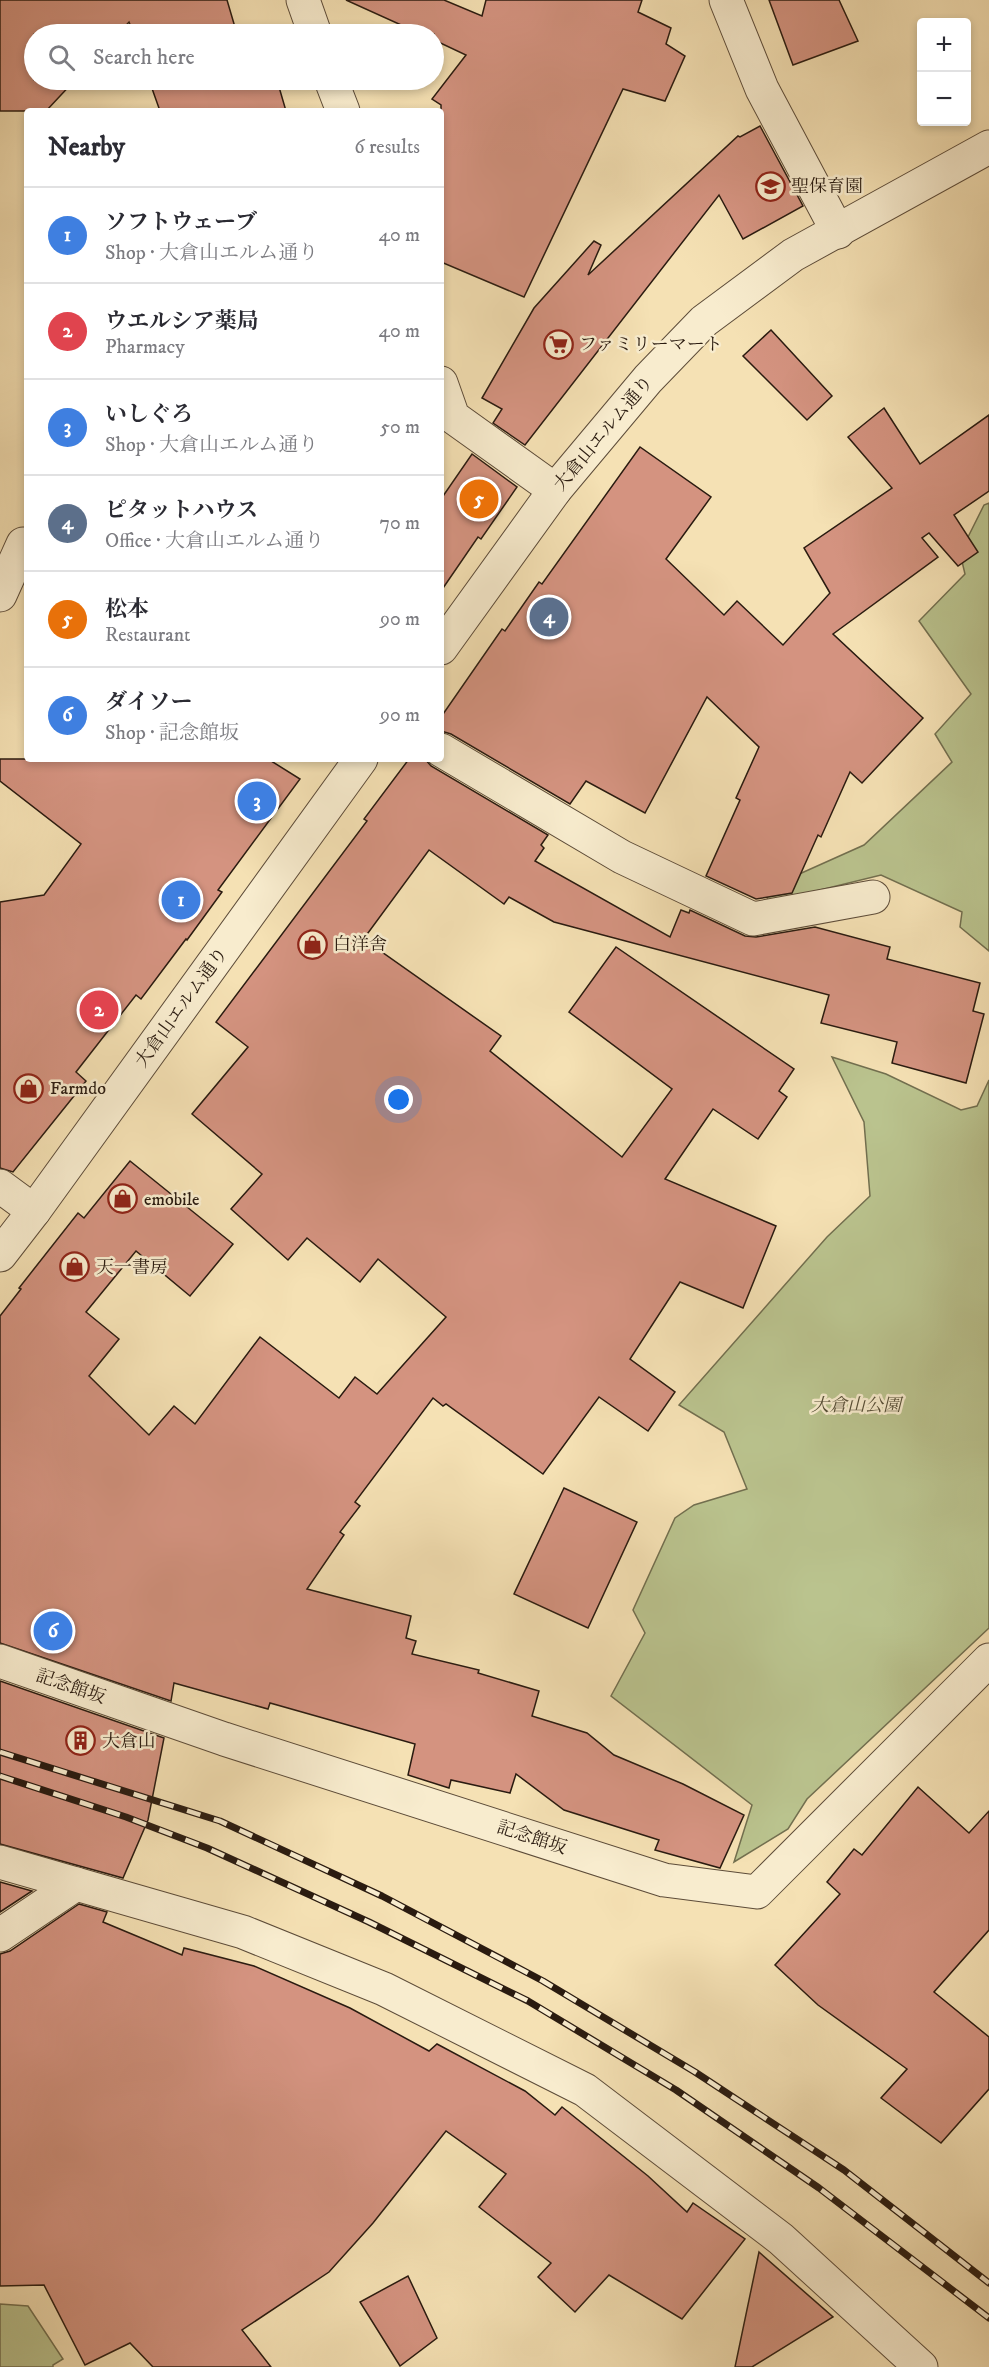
<!DOCTYPE html>
<html lang="en">
<head>
<meta charset="utf-8">
<style>
	body { margin:0; font-family:"IM FELL DW Pica","Noto Serif JP",serif; background:#f2f2f3; color:#2b2b33 }
	.controls { position:absolute; right:18px; top:18px; display:grid; overflow:hidden; border-radius:6px; box-shadow:0 3px 9px #0003 }
	.controls button { width:54px; height:54px; display:grid; place-items:center; padding:0; border:0; border-bottom:2px solid #e1e1e2; background:#fff; color:#2b2b33; font:30px sans-serif }
	.you { position:absolute; left:399px; top:1100px; width:21px; height:21px; margin:-15px; border:4px solid #fff; border-radius:50%; background:#1a73e8; box-shadow:0 0 0 9px #1a73e833 }
	.badge { display:grid; place-items:center; width:39px; height:39px; border-radius:50%; background:#2563eb; color:#fff; font-size:20px; font-weight:700 }
	.pin { position:absolute; translate:-50% -50%; border:3px solid #fff; box-shadow:0 2px 6px #0006 }
	.list { margin:0; padding:0; list-style:none }
	h2 { display:flex; justify-content:space-between; align-items:center; height:78px; margin:0; padding:0 24px; font-size:26px }
	h2 small { font-size:20px; font-weight:400; color:#7c7c81 }
	.list li { display:grid; grid-template-columns:39px 1fr auto; gap:18px; align-items:center; box-sizing:border-box; height:96px; padding:0 24px; border-top:2px solid #e1e1e2 }
	.list b { display:block; font-size:22px; white-space:nowrap }
	.list p { margin:0; font-size:20px; white-space:nowrap; color:#7c7c81 }
	.list em { font-size:20px; font-style:normal; color:#7c7c81 }
	.icon { flex:none; width:33px; height:33px; fill:none; stroke:currentColor; stroke-width:2; stroke-linecap:round; stroke-linejoin:round }
	.map { position:relative; flex:none; width:989px; height:2367px; overflow:hidden }
	.search { position:absolute; background:#fff; box-shadow:0 3px 9px #0003; left:24px; top:24px; width:420px; height:66px; display:flex; align-items:center; gap:15px; box-sizing:border-box; padding:0 21px; border-radius:33px; color:#7c7c81; font-size:22px }
	.panel { position:absolute; background:#fff; box-shadow:0 3px 9px #0003; left:24px; top:108px; width:420px; height:654px; border-radius:6px }
	.map>svg:first-child { display:block }
	.green { fill:#bac38e; stroke:#726f4f; stroke-width:1.5 }
	.building { fill:#d49380; stroke:#2a1b10; stroke-width:1.5 }
	.lines { fill:none; stroke-linecap:round; stroke-linejoin:round }
	.minor-casing { stroke:#5d4c39; stroke-width:35 }
	.minor { stroke:#f8ecce; stroke-width:33 }
	.rail-casing { stroke:#2a1b10; stroke-width:7 }
	.rail { stroke:#f8ecce; stroke-width:4.5; stroke-dasharray:14; stroke-linecap:butt }
	.labels { text-anchor:middle; stroke-width:5; stroke-linejoin:round; paint-order:stroke }
	.poi-label { font-size:18px; fill:#2a1b10; stroke:#f8ecce; text-anchor:start }
	.street-label { font-size:18px; fill:#2a1b10; stroke:#f8ecce }
	.park-label { font-size:18px; font-style:italic; fill:#554d36; stroke:#f8ecce }
</style>
</head>
<body>
<div class="map">
<svg width="989" height="2367" viewBox="0 0 989 2367">
	<rect width="100%" height="100%" fill="#f5e1b4"/>
	<filter id="stains"><feTurbulence type="fractalNoise" baseFrequency=".00333" numOctaves="4"/><feColorMatrix values="0 0 0 0 .2 0 0 0 0 .09 0 0 0 0 .02 0 0 0 .5 -.17"/></filter>
	<radialGradient id="worn" r=".72"><stop offset=".6" stop-color="#630" stop-opacity="0"/><stop offset="1" stop-color="#630" stop-opacity=".3"/></radialGradient>
	<!-- green -->
	<g class="green">
		<path d="M989 503V951L960 927 962 912 881 875 767 903 768 888 864 845 952 762 935 734 971 694 919 621 965 574 960 553 984 505Z"/>
		<path d="M832 1057 886 1074 961 1110 977 1106 989 1080V1628L807 1799 788 1829 734 1862 752 1805 611 1696 645 1633 633 1610 675 1518 694 1505 747 1489 724 1432 679 1405 827 1237 870 1196 864 1122Z"/>
		<path d="M0 2304 28 2306 63 2359 53 2365V2367H0Z"/>
	</g>
	<!-- building -->
	<g class="building">
		<path d="M0 0H227L237 34H134L129 22 118 34H34V80H75L46 111H0Z"/>
		<path d="M346 0H444L482 16 486 0H642L638 12 671 28 666 44 685 56 665 101 623 89 524 297 441 262V105L432 99 466 55 434 40V34H421Z"/>
		<path d="M769 0H839L858 41 793 65Z"/>
		<path d="M149 80H277L286 111H160Z"/>
		<path d="M760 126 803 206 743 239 719 195 525 445 493 423 502 409 482 398 534 308 594 241 601 245 588 275 738 136 740 137Z"/>
		<path d="M771 330 832 396 807 420 743 356Z"/>
		<path d="M884 408 920 464 989 415V491L954 515 978 552 958 566 929 533 922 538 938 557 833 634 923 718 862 783 850 772 821 837 818 835 792 893 756 899 706 876 740 800 736 798 759 747 707 697 645 813 586 781 570 804 451 734 441 731V717L502 629 505 631 539 582 542 584 640 447 711 497 666 559 724 615 737 601 783 645 830 593 804 548 892 488 848 437Z"/>
		<path d="M472 454 517 487 481 539 478 537 441 591V499Z"/>
		<path d="M0 759H268L300 779 218 890 222 892 187 940 186 939 141 999 136 995 76 1072 86 1081 13 1172 0 1168V902L44 895 81 844 0 781Z"/>
		<path d="M409 759H425L431 766 548 835 541 845 544 848 535 861 670 937 681 910 689 913 690 910 745 936 756 937 815 927 890 947 887 959 980 983 973 1011 984 1014 966 1083 892 1063 897 1042 821 1023 829 995 554 922 509 897 504 904 429 850 365 937V940L501 1036 490 1051 622 1157 672 1089 569 1012 616 947 794 1069 779 1091 787 1097 758 1139 713 1109 665 1179 776 1226 743 1308 680 1282 630 1359 675 1392 648 1431 599 1397 543 1474 446 1404 443 1406 433 1398 355 1502 360 1506 340 1532 344 1535 307 1589 411 1616 406 1638 416 1641 412 1654 479 1670 478 1673 539 1691 532 1716 587 1733 614 1755 683 1784 744 1815 720 1868 655 1850 659 1840 564 1810 516 1774 510 1793 451 1780 449 1788 408 1775 415 1744 270 1703 268 1709 174 1683 171 1701 0 1643V1316L21 1289 19 1288 78 1213 84 1218 130 1161 233 1244 190 1296 136 1251 86 1312 119 1339 89 1376 149 1435 174 1406 195 1424 260 1337 339 1398 355 1377 377 1394 446 1317 378 1259 360 1282 307 1238 288 1260 231 1209 262 1174 192 1114 248 1047 216 1022 367 821 364 819Z"/>
		<path d="M564 1488 637 1522 588 1628 514 1594Z"/>
		<path d="M0 1681 164 1738 148 1820 123 1878 0 1844Z"/>
		<path d="M918 1787 969 1833 989 1811V1930L934 1992 989 2037V2089L941 2143 881 2098 907 2069 818 2005 775 1965 840 1894 827 1882 854 1849 862 1855Z"/>
		<path d="M0 1882 32 1891 0 1912Z"/>
		<path d="M79 1904 107 1912 103 1922 182 1955 184 1948 254 1966 350 2008 429 2051 437 2044 525 2091 555 2115 562 2107 648 2176 687 2212 693 2203 745 2239 682 2319 609 2275 575 2312 538 2277 551 2263 479 2207 506 2174 446 2131 373 2223 329 2272 242 2330 271 2367H153L130 2343 85 2365 44 2285 0 2286V1954L10 1951Z"/>
		<path d="M759 2252 833 2317 752 2367H735Z"/>
		<path d="M408 2276 437 2338 400 2366 360 2302Z"/>
	</g>
	<g class="lines">
		<defs>
			<g id="minor">
				<path d="M303 0 315 34"/>
				<path d="M726 0 762 89 838 232"/>
				<path d="M331 80 343 111"/>
				<path d="M441 383 453 417 555 490"/>
				<path d="M0 595 23 544"/>
				<path d="M441 648 555 490 648 379 704 321 793 255 989 147"/>
				<path d="M441 750 622 857 753 919 873 897"/>
				<path d="M0 1186 34 1211"/>
				<path d="M0 1255 34 1211 361 759"/>
				<path d="M0 1661 224 1739 664 1880 757 1892 989 1660"/>
				<path d="M0 1862 243 1932 384 1989 585 2090 781 2239 921 2367"/>
				<path d="M0 1935 76 1884"/>
			</g>
		</defs>
		<!-- minor casing -->
		<use href="#minor" class="minor-casing"/>
		<!-- minor -->
		<use href="#minor" class="minor"/>
		<defs>
			<g id="rail">
				<path d="M0 1752 220 1821 382 1896 543 1981 695 2072 844 2170 989 2283"/>
				<path d="M0 1776 126 1817 207 1848 369 1922 528 2001 676 2090 819 2188 989 2318"/>
			</g>
		</defs>
		<!-- rail casing -->
		<use href="#rail" class="rail-casing"/>
		<!-- rail -->
		<use href="#rail" class="rail"/>
	</g>
	<!-- icons -->
	<defs>
		<symbol id="school-ring" viewBox="-11 -11 22 22"><circle r="9.5" fill="#f8ecce" stroke="#8f2418" stroke-width="1.5"/><path d="M0-5L7-2L0 1L-7-2ZM-4 1L0 2.5L4 1V4Q0 6-4 4Z" fill="#8f2418"/></symbol>
		<symbol id="supermarket-ring" viewBox="-11 -11 22 22"><circle r="9.5" fill="#f8ecce" stroke="#8f2418" stroke-width="1.5"/><path d="M-6-5.5h2.5l.6 2H6L4.5 2H-2.5L-4.4-4H-6ZM-1.5 3.2a1.3 1.3 0 1 0 .1 0ZM3 3.2a1.3 1.3 0 1 0 .1 0Z" fill="#8f2418"/></symbol>
		<symbol id="shop-ring" viewBox="-11 -11 22 22"><circle r="9.5" fill="#f8ecce" stroke="#8f2418" stroke-width="1.5"/><path d="M-5-2.5h2.3a2.7 3.5 0 0 1 5.4 0H5L5.5 6h-11ZM-1.5-2.5h3a1.5 2.3 0 0 0-3 0Z" fill="#8f2418"/></symbol>
		<symbol id="building-ring" viewBox="-11 -11 22 22"><circle r="9.5" fill="#f8ecce" stroke="#8f2418" stroke-width="1.5"/><path d="M-4-6H4V6H1V3H-1V6H-4ZM-2.5-4.3h1.7v1.8h-1.7ZM.8-4.3h1.7v1.8H.8ZM-2.5-1h1.7V.8h-1.7ZM.8-1h1.7V.8H.8Z" fill="#8f2418"/></symbol>
	</defs>
	<g fill-rule="evenodd">
		<use href="#school-ring" x="754" y="170" width="33" height="33"/>
		<use href="#supermarket-ring" x="542" y="328" width="33" height="33"/>
		<use href="#shop-ring" x="296" y="928" width="33" height="33"/>
		<use href="#shop-ring" x="12" y="1072" width="33" height="33"/>
		<use href="#shop-ring" x="106" y="1182" width="33" height="33"/>
		<use href="#shop-ring" x="58" y="1250" width="33" height="33"/>
		<use href="#building-ring" x="64" y="1724" width="33" height="33"/>
	</g>
	<g class="labels">
		<!-- poi labels -->
		<g class="poi-label">
			<text x="791" y="192">聖保育園</text>
			<text x="579" y="350">ファミリーマート</text>
			<text x="333" y="950">白洋舎</text>
			<text x="50" y="1094">Farmdo</text>
			<text x="144" y="1205">emobile</text>
			<text x="96" y="1273">天一書房</text>
			<text x="102" y="1747">大倉山</text>
		</g>
		<!-- street labels -->
		<g class="street-label">
			<text transform="translate(603 433) rotate(-50)" y="6">大倉山エルム通り</text>
			<text transform="translate(181 1007) rotate(-54)" y="6">大倉山エルム通り</text>
			<text transform="translate(71 1686) rotate(19)" y="6">記念館坂</text>
			<text transform="translate(532 1837) rotate(18)" y="6">記念館坂</text>
		</g>
		<!-- park labels -->
		<g class="park-label">
			<text x="856" y="1411">大倉山公園</text>
		</g>
	</g>
	<rect width="100%" height="100%" filter="url(#stains)"/>
	<rect width="100%" height="100%" fill="url(#worn)"/>
</svg>
<div class="controls">
<button>+</button>
<button>−</button>
</div>
<div class="you"></div>
<div class="pin badge" style="left:181px;top:900px;background:#3f7fe0">1</div>
<div class="pin badge" style="left:99px;top:1010px;background:#e0444e">2</div>
<div class="pin badge" style="left:257px;top:801px;background:#3f7fe0">3</div>
<div class="pin badge" style="left:549px;top:617px;background:#5c6f8a">4</div>
<div class="pin badge" style="left:479px;top:499px;background:#e8710a">5</div>
<div class="pin badge" style="left:53px;top:1631px;background:#3f7fe0">6</div>
<div class="search"><svg class="icon" aria-label="search" viewBox="0 0 24 24"><circle cx="10" cy="10" r="6"/><path d="M15 15l6 6"/></svg>Search here</div>
<section class="panel">
<h2>Nearby<small>6 results</small></h2>
<ul class="list">
<li><span class="badge" style="background:#3f7fe0">1</span><div><b>ソフトウェーブ</b><p>Shop · 大倉山エルム通り</p></div><em>40 m</em></li>
<li><span class="badge" style="background:#e0444e">2</span><div><b>ウエルシア薬局</b><p>Pharmacy</p></div><em>40 m</em></li>
<li><span class="badge" style="background:#3f7fe0">3</span><div><b>いしぐろ</b><p>Shop · 大倉山エルム通り</p></div><em>50 m</em></li>
<li><span class="badge" style="background:#5c6f8a">4</span><div><b>ピタットハウス</b><p>Office · 大倉山エルム通り</p></div><em>70 m</em></li>
<li><span class="badge" style="background:#e8710a">5</span><div><b>松本</b><p>Restaurant</p></div><em>90 m</em></li>
<li><span class="badge" style="background:#3f7fe0">6</span><div><b>ダイソー</b><p>Shop · 記念館坂</p></div><em>90 m</em></li>
</ul>
</section>
</div>
</body>
</html>
